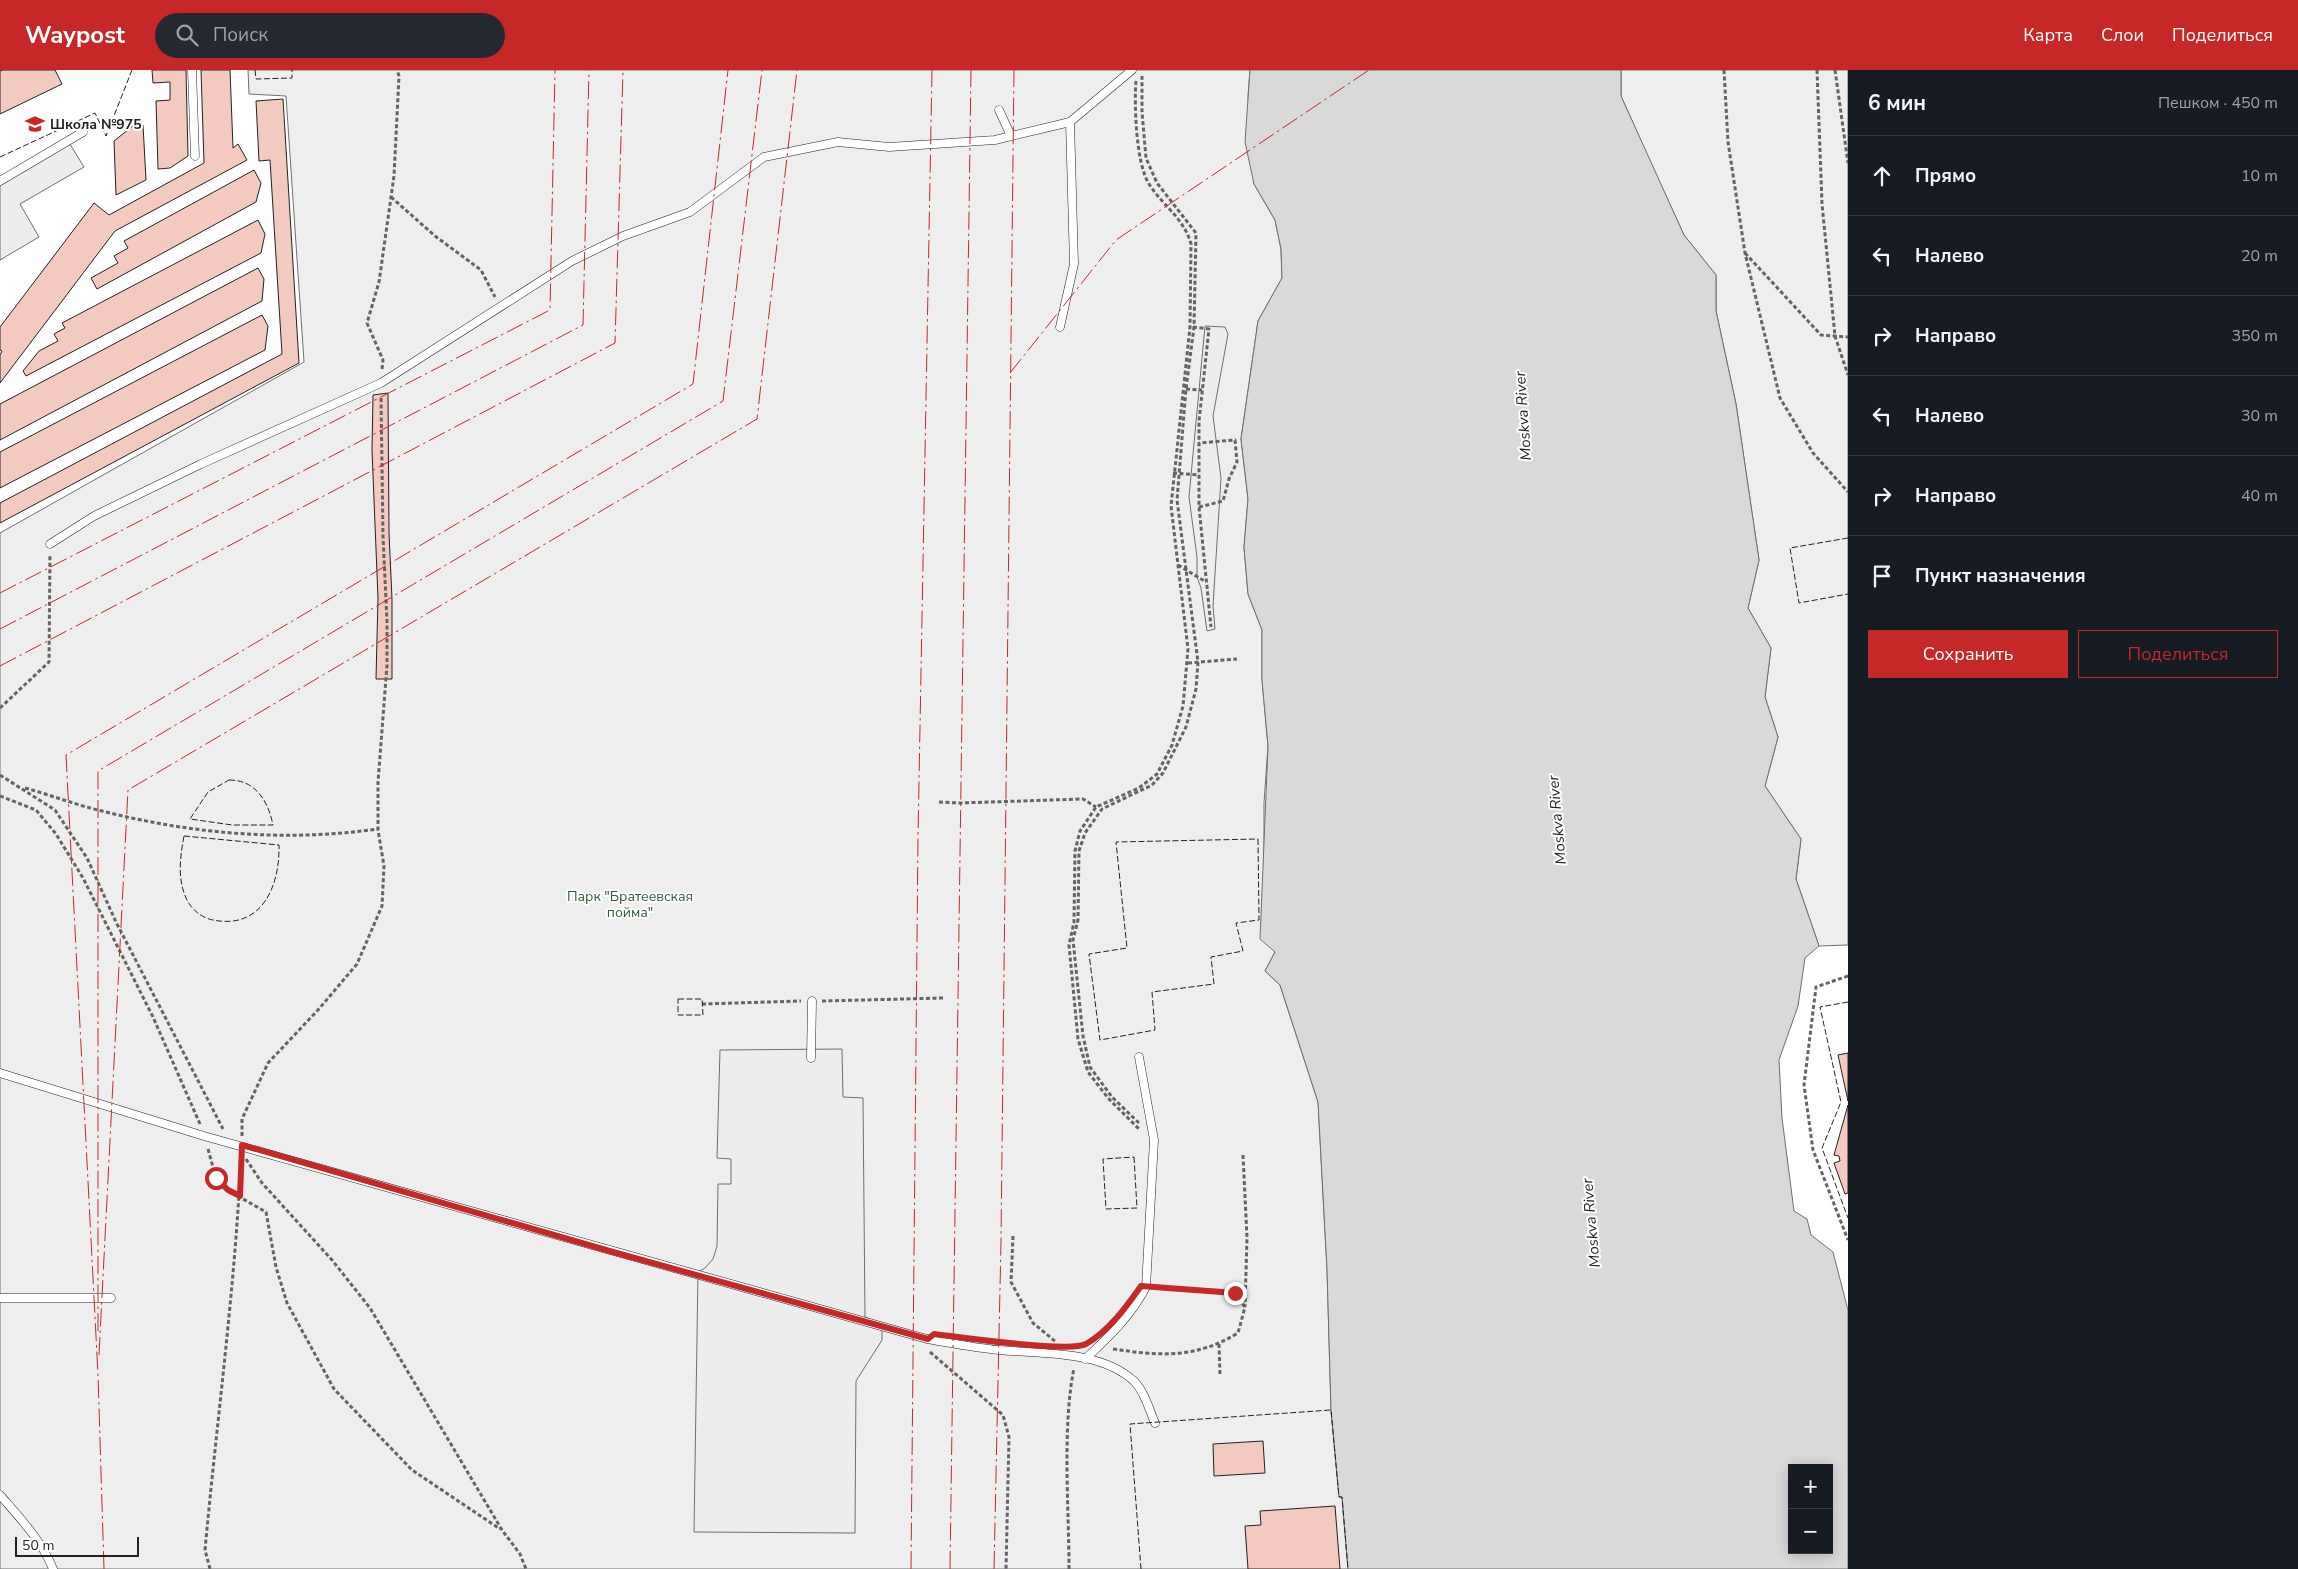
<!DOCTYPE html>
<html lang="ru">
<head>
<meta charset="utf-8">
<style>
	body { margin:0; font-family:"Nunito Sans",sans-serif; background:#242831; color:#f1f3f6 }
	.controls { position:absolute; right:15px; bottom:15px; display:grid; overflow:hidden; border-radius:0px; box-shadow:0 2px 12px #0003 }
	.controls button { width:45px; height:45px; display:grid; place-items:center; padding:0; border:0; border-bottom:1px solid #363941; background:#171b24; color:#f1f3f6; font:25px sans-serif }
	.scale { position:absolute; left:15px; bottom:12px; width:124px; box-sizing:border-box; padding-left:5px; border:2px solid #222; border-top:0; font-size:14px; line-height:18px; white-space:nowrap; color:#222; -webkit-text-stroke:4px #fff; paint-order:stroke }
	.stop { position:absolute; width:15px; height:15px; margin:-11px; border:4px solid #c62828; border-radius:50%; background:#fff }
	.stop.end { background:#c62828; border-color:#fff; box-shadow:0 1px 5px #0008 }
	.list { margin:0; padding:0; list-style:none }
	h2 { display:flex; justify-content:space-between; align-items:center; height:65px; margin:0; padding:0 20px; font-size:21px }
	h2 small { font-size:16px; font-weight:400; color:#9ea1a6 }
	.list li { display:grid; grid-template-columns:32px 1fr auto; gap:15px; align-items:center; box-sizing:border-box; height:80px; padding:0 20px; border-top:1px solid #363941 }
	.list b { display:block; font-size:19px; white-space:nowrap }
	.list em { font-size:16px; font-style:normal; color:#9ea1a6 }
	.actions { display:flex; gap:10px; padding:15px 20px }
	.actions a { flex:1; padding:11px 0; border:1px solid #c62828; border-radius:0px; text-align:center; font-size:18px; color:#c62828 }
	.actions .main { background:#c62828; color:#fff }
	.icon { flex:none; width:28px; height:28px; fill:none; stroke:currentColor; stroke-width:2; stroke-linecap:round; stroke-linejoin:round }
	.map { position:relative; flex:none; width:1848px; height:1499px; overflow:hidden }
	header { display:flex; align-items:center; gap:30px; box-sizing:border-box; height:70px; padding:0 25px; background:#c62828; color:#fff }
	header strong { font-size:24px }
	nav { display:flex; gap:28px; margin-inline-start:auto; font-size:18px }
	.search { width:350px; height:45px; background:#242831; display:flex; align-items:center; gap:12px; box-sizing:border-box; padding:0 18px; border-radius:28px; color:#9ea1a6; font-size:19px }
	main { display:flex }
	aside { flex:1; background:#171b24 }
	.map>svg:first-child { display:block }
	.green { fill:#eee; stroke:#6f6f6f }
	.parking { fill:#ededed; stroke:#6f6f6f }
	.water { fill:#d9d9d9; stroke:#6f6f6f; fill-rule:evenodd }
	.building { fill:#f3c9c0; stroke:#222 }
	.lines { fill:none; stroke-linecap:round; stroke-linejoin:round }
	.service-casing { stroke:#222; stroke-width:9 }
	.path { stroke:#646464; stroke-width:3; stroke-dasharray:4 2.5; stroke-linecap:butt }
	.service { stroke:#fff; stroke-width:8 }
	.fence { stroke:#222; stroke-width:1; stroke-dasharray:6 2.5; stroke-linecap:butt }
	.power { stroke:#c62828; stroke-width:1; stroke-dasharray:18 4 2.5 4; stroke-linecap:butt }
	.route { stroke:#c62828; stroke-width:6 }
	.labels { text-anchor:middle; stroke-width:4; stroke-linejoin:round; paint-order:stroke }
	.poi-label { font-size:14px; font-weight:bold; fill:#222; stroke:#fff; text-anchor:start }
	.park-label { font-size:14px; fill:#2f5e38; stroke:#fff }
	.water-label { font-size:15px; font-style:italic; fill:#222; stroke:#fff }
</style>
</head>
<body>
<header>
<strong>Waypost</strong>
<div class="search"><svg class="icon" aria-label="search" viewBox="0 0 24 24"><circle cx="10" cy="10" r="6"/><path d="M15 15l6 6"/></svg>Поиск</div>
<nav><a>Карта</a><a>Слои</a><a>Поделиться</a></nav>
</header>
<main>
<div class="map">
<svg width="1848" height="1499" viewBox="0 0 1848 1499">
	<rect width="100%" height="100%" fill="#fff"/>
	<!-- green -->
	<g class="green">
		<path d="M248 0H1250L1248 26 1254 114 1275 150 1281 179 1282 208 1258 251 1241 369 1248 429 1244 477 1248 524 1262 560V610L1268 676 1264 733V799L1275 882 1265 901 1280 915 1318 1032 1327 1199 1331 1340 1339 1426 1342 1427 1348 1499H0V463L304 292 286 26 249 24Z"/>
		<path d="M1621 0H1848V875L1819 876 1796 809 1801 769 1765 716 1778 667 1765 627 1771 578 1748 538 1759 490 1736 334 1716 241V205L1684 165 1648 87 1621 26Z"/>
	</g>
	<!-- parking -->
	<g class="parking">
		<path d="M68 71 84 97 20 134 39 167 0 190V111Z"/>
		<path d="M1205 256 1225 257 1228 264 1213 346 1221 408 1213 536 1215 559 1207 561 1201 518 1197 507V487L1189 427Z"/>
		<path d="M842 979 843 1027 863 1028 865 1247 882 1254V1270L856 1311 855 1463 694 1462 698 1202 705 1198 713 1189 717 1176 718 1114H731V1089L717 1088 720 980Z"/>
	</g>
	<!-- water -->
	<path class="water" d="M1250 0H1621V26L1684 165 1716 205V241L1736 334 1759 490 1748 538 1771 578 1765 627 1778 667 1765 716 1801 769 1796 809 1819 876 1805 888 1798 936 1779 990 1782 1048 1794 1141 1807 1149 1811 1165 1833 1182 1848 1240V1499H1348L1342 1427H1339L1331 1340 1327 1199 1318 1032 1280 915 1265 901 1275 882 1260 869 1268 676 1262 610V560L1248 524 1244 477 1248 429 1241 369 1258 251 1282 208 1281 179 1275 150 1254 114 1245 72ZM1792 1398H1829V1480H1792Z"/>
	<!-- building -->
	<g class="building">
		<path d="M3 0H55L62 14 0 44V1Z"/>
		<path d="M152 0H186L188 86 170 98 158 99 156 31 170 30V12L153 13Z"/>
		<path d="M201 0H230L233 78 238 74 247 90 115 161 0 313V285L2 281 0 280V257L94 133 109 145 204 93Z"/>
		<path d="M283 29 299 293 0 453V433L282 284 270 90 259 91 256 31Z"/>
		<path d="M134 55H143L146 110 116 125 114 71Z"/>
		<path d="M254 100 261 113 256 132 97 219 91 208 118 193 114 186 128 178 124 171Z"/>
		<path d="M258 150 265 164 261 183 26 306 23 301 39 281 58 271 54 264 65 258 62 253Z"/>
		<path d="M258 198 264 209 262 231 0 370V334Z"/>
		<path d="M262 245 268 256 265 280 0 418V382Z"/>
		<path d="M388 323 389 463 392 529V609H376L378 528 372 380 373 325Z"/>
		<path d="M1848 983V1031L1838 985Z"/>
		<path d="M1848 1035V1123L1845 1124 1834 1093 1840 1091 1839 1086 1834 1085Z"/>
		<path d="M1263 1371 1265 1403 1214 1406 1213 1374Z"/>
		<path d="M1335 1436 1340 1499H1248L1245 1456 1261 1455 1260 1441Z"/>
	</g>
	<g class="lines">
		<defs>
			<g id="service">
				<path d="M192 0 195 86"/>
				<path d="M999 40 1011 66"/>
				<path d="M0 111 83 62"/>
				<path d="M1060 257 1074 194 1070 52"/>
				<path d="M50 474 94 446 201 394 381 313 572 191 623 166 690 142 764 87 838 72 889 77 995 70 1070 52 1132 0"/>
				<path d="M811 988 812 931"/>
				<path d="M0 1003 204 1066 927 1269C951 1273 975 1278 999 1280 1042 1284 1101 1280 1135 1312 1145 1323 1149 1339 1155 1353"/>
				<path d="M0 1228H111"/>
				<path d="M1085 1289C1109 1267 1131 1246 1146 1217L1154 1070 1139 987"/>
				<path d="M0 1425C19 1447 42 1471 53 1499"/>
			</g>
		</defs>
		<!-- service casing -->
		<use href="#service" class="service-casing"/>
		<!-- path -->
		<g class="path">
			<path d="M1724 0 1728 72 1745 183 1780 328 1813 383 1848 422"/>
			<path d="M1817 0 1822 134 1835 266 1848 305"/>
			<path d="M1835 0 1848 93"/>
			<path d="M1136 11C1134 34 1136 94 1149 114 1162 135 1184 148 1191 174L1190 257 1171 436 1188 579 1183 636 1172 675 1157 704 1139 718 1096 737 1080 761 1075 781 1074 852 1069 875 1078 969 1088 1002 1108 1028 1139 1059"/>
			<path d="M391 127 435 166 481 200 495 227"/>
			<path d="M1745 183 1821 265 1848 267"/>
			<path d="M1193 257 1209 259 1199 351V437L1211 557"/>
			<path d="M382 299 383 290 367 253 379 212 394 106 399 6 397 0"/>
			<path d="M1186 319 1202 320"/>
			<path d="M1173 403 1199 405"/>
			<path d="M1199 437 1223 431 1229 409 1237 392 1235 370 1199 373"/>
			<path d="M1178 495 1206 512"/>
			<path d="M1188 593 1237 589"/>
			<path d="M0 638 49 592 50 484"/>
			<path d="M0 705 55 740 87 788 116 852 223 1059"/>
			<path d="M25 718C51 725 76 735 102 741 192 764 286 772 378 759"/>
			<path d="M0 726 36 740 56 764 83 808 153 947 200 1054"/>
			<path d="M939 732 959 733 1083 729 1096 737"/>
			<path d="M1848 906 1816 917 1804 1015 1813 1080 1848 1170"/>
			<path d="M822 931 944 928"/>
			<path d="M702 934 801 931"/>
			<path d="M1139 1053 1112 1027 1090 997 1083 966 1073 870 1078 850 1079 781 1085 763 1102 739 1152 715 1163 703 1186 657 1196 619 1198 592 1177 430 1186 319 1194 257 1196 163 1157 113 1146 88 1142 42V6"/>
			<path d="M242 1066V1049L268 993 318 940 357 894 382 836 384 796 378 760V712L387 595V552L383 466 381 326"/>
			<path d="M208 1079 216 1108 227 1120 266 1142 276 1197 287 1233 334 1319 412 1400 500 1459"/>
			<path d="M1243 1085 1247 1168 1245 1236"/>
			<path d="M246 1089 262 1113 332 1190 370 1238 502 1460 520 1484 526 1499"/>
			<path d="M1013 1166 1011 1212 1033 1253 1056 1272"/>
			<path d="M1219 1274 1220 1305"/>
			<path d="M1113 1279C1160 1286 1195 1289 1238 1263L1245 1237 1235 1223 1158 1217"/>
			<path d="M930 1282 1003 1345 1009 1367 1006 1499"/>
			<path d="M210 1499 205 1480C217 1349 235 1218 241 1087"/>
			<path d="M1069 1499C1069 1437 1062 1358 1074 1298"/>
		</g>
		<!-- service -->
		<use href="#service" class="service"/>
		<!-- fence -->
		<g class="fence">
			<path d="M255 0 256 9 292 8V0"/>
			<path d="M0 87 95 43 106 66 132 0"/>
			<path d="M1848 468 1790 478 1799 533 1848 524"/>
			<path d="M229 710C256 710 268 731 273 755H232L190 749 208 722Z"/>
			<path d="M184 766 279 775C280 816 262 860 213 850 202 848 192 840 187 830 177 810 180 787 184 766Z"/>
			<path d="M1258 769 1259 850 1236 853 1243 881 1211 887 1214 914 1152 922 1155 960 1100 970 1089 884 1127 878 1116 772Z"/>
			<path d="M678 929H702L703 945H678Z"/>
			<path d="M1848 932 1820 937 1841 1032 1822 1078 1848 1148"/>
			<path d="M1134 1087 1137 1138 1106 1139 1103 1089Z"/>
			<path d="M1141 1499 1130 1354 1331 1340 1339 1427H1342L1348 1499"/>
		</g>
		<!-- power -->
		<g class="power">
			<path d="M1010 303 1116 170 1369 0"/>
			<path d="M0 523 550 240 555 0"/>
			<path d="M0 559 583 255 589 0"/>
			<path d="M0 596 615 273 623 0"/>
			<path d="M98 1261V701L723 331 762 0"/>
			<path d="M99 1285 128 720 757 349 797 0"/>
			<path d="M104 1499 98 1305 66 685 693 314 728 0"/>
			<path d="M911 1499 918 767 932 0"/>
			<path d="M950 1499 971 0"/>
			<path d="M994 1499 1001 1172 1014 0"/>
		</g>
	</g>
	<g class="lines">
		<!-- route -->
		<path class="route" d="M216 1108 228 1120 240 1126 242 1075 613 1182 928 1269 934 1264C959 1267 1069 1283 1086 1274 1109 1261 1126 1237 1141 1216L1235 1223"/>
	</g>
	<!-- icons -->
	<defs>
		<symbol id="school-bare" viewBox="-9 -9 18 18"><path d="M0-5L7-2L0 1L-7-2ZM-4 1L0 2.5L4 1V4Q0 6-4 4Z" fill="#c62828" stroke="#fff" stroke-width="2.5" paint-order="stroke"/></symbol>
	</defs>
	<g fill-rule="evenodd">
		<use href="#school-bare" x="21" y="40" width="28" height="28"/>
	</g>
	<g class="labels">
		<!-- poi labels -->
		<g class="poi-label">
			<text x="50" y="59">Школа №975</text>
		</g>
		<!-- park labels -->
		<g class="park-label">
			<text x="630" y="831">Парк "Братеевская<tspan x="630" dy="16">пойма"</tspan></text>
		</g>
		<!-- water labels -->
		<g class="water-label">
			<text transform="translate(1523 346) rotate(-94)" y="5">Moskva River</text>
			<text transform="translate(1557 750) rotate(-95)" y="5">Moskva River</text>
			<text transform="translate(1591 1153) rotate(-95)" y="5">Moskva River</text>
		</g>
	</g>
</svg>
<div class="controls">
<button>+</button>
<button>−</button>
</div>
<div class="scale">50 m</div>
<div class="stop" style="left:216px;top:1108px"></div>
<div class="stop end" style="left:1235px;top:1223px"></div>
</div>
<aside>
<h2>6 мин<small>Пешком · 450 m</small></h2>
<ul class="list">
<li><svg class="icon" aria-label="ahead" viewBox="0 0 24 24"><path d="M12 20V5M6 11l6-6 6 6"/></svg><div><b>Прямо</b></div><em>10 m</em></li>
<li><svg class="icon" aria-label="left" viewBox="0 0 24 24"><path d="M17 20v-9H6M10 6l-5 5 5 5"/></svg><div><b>Налево</b></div><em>20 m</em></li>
<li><svg class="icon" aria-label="right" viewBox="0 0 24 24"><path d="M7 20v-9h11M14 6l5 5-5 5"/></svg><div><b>Направо</b></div><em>350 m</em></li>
<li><svg class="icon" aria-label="left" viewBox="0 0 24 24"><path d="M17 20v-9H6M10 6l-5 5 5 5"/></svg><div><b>Налево</b></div><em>30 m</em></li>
<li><svg class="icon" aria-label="right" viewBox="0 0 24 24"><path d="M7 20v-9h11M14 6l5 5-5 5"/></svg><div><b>Направо</b></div><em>40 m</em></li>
<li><svg class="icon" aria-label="arrive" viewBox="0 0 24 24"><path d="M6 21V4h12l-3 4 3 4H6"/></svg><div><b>Пункт назначения</b></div></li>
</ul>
<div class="actions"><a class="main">Сохранить</a><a>Поделиться</a></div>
</aside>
</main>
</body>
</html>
